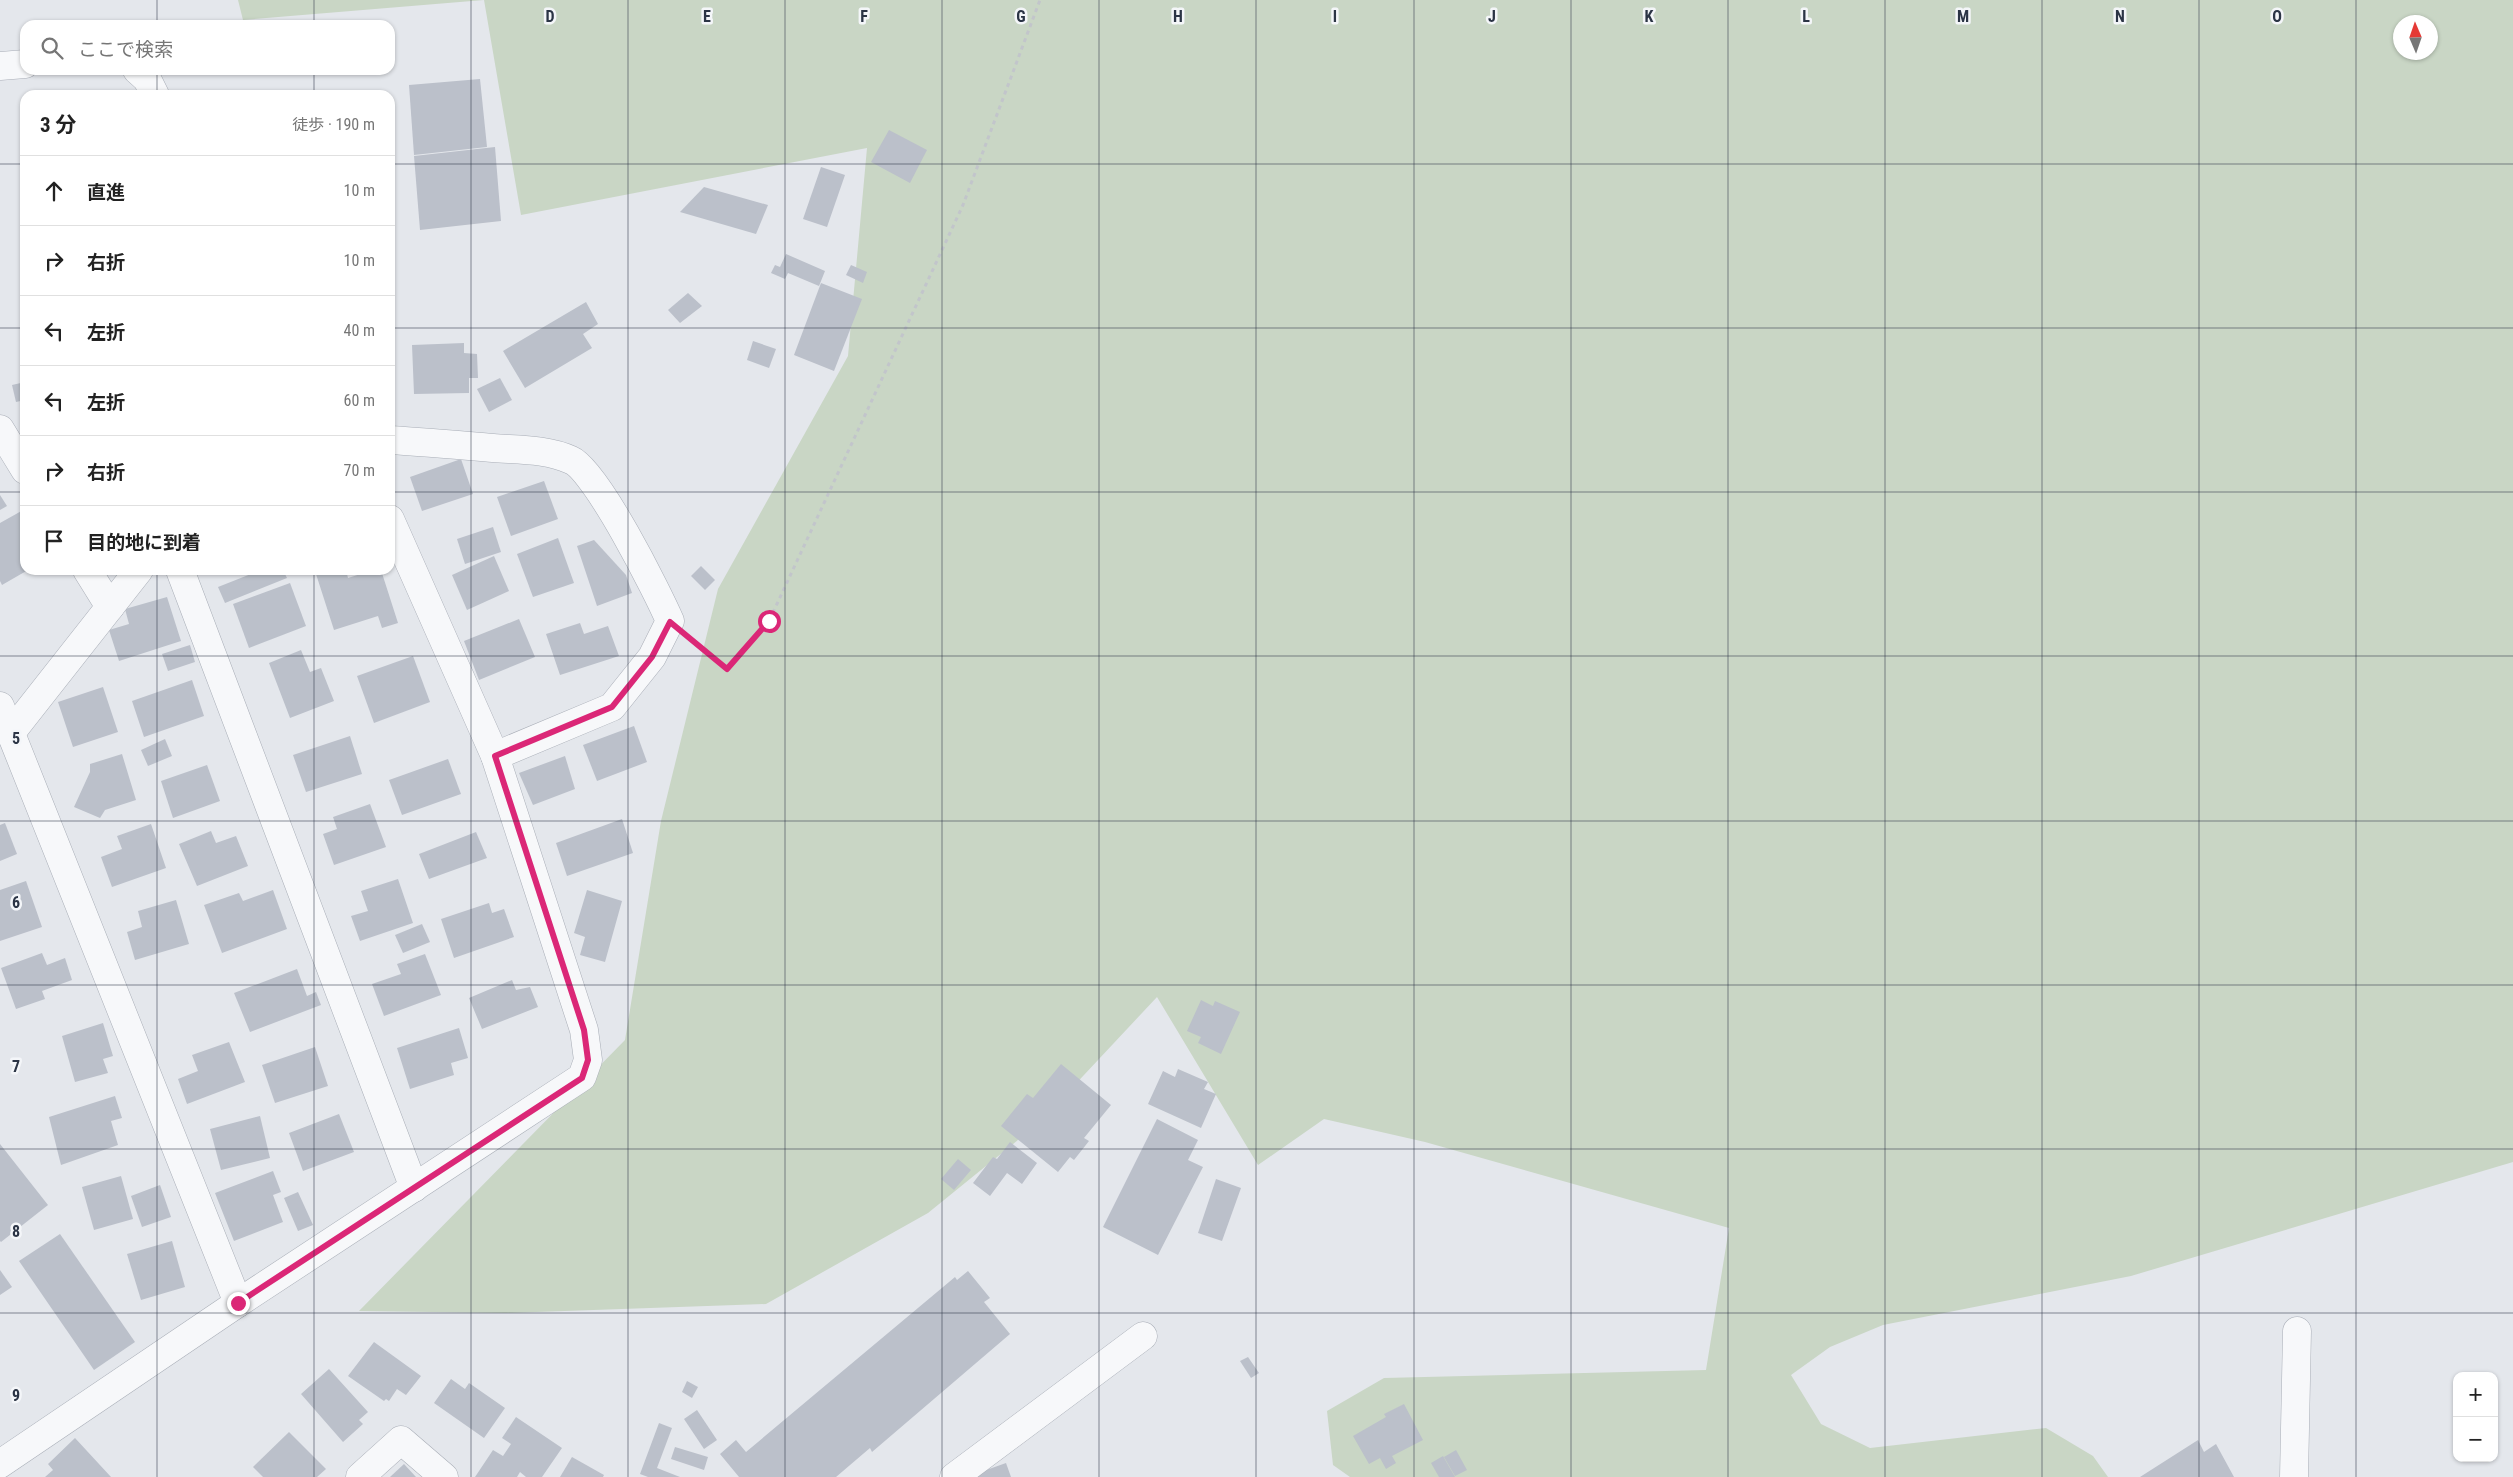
<!DOCTYPE html>
<html lang="ja">
<head>
<meta charset="utf-8">
<style>
	body { margin:0; font-family:"Roboto Condensed","Noto Sans JP",sans-serif; background:#f6f6f6; color:#222 }
	.controls { position:absolute; right:15px; bottom:15px; display:grid; overflow:hidden; border-radius:10px; box-shadow:0 1px 4px #0004 }
	.controls button { width:45px; height:45px; display:grid; place-items:center; padding:0; border:0; border-bottom:1px solid #e0e0e0; background:#fff; color:#222; font:25px sans-serif }
	.compass { position:absolute; left:2393px; top:15px; width:45px; height:45px; border-radius:50%; background:#fff; box-shadow:0 1px 4px #0004; rotate:358deg }
	.stop { position:absolute; width:15px; height:15px; margin:-11px; border:4px solid #db2777; border-radius:50%; background:#fff }
	.stop.end { background:#db2777; border-color:#fff; box-shadow:0 1px 5px #0008 }
	.list { margin:0; padding:0; list-style:none }
	h2 { display:flex; justify-content:space-between; align-items:center; height:65px; margin:0; padding:0 20px; font-size:21px }
	h2 small { font-size:16px; font-weight:400; color:#767676 }
	.list li { display:grid; grid-template-columns:32px 1fr auto; gap:15px; align-items:center; box-sizing:border-box; height:70px; padding:0 20px; border-top:1px solid #e0e0e0 }
	.list b { display:block; font-size:19px; white-space:nowrap }
	.list em { font-size:16px; font-style:normal; color:#767676 }
	.icon { flex:none; width:28px; height:28px; fill:none; stroke:currentColor; stroke-width:2; stroke-linecap:round; stroke-linejoin:round }
	.map { position:relative; flex:none; width:2513px; height:1477px; overflow:hidden }
	.search { position:absolute; background:#fff; box-shadow:0 1px 4px #0004; left:20px; top:20px; width:375px; height:55px; display:flex; align-items:center; gap:12px; box-sizing:border-box; padding:0 18px; border-radius:15px; color:#767676; font-size:19px }
	.panel { position:absolute; background:#fff; box-shadow:0 1px 4px #0004; left:20px; top:90px; width:375px; height:485px; border-radius:15px }
	.map>svg:first-child { display:block }
	.green { fill:#c9d6c5; fill-rule:evenodd }
	.building { fill:#bbc0ca }
	.lines { fill:none; stroke-linecap:round; stroke-linejoin:round }
	.minor-casing { stroke:#a9aeb7; stroke-width:29 }
	.path { stroke:#c2c5cb; stroke-width:3; stroke-dasharray:4 4; stroke-linecap:butt }
	.minor { stroke:#f7f8fa; stroke-width:28 }
	.route { stroke:#db2777; stroke-width:6 }
	.grid { fill:none; stroke:#2b3445; stroke-width:1; stroke-opacity:0.55 }
	.grid-label { font-size:16px; text-anchor:middle; font-weight:bold; fill:#2b3445; stroke:#f4f6f9; stroke-width:5; stroke-linejoin:round; paint-order:stroke }
</style>
</head>
<body>
<div class="map">
<svg width="2513" height="1477" viewBox="0 0 2513 1477">
	<rect width="100%" height="100%" fill="#e4e7ec"/>
	<!-- green -->
	<path class="green" d="M238 0H2513V1162L2131 1276 1883 1325 1830 1347 1791 1375 1821 1424 1870 1448 2046 1428 2093 1456 2108 1477H1350L1333 1465 1327 1411 1384 1378 1706 1370 1729 1228 1425 1142 1324 1119 1258 1165 1157 997 1040 1122 928 1213 766 1304 506 1313 359 1311 625 1040 661 821 718 589 848 356 867 148 521 215 484 0 243 20ZM2400 22H2430V52H2400Z"/>
	<!-- building -->
	<g class="building">
		<path d="M480 79 487 147 414 155 409 85Z"/>
		<path d="M889 130 927 150 910 183 871 162Z"/>
		<path d="M495 147 501 221 420 230 414 156Z"/>
		<path d="M821 167 845 175 827 227 803 219Z"/>
		<path d="M704 187 768 205 756 234 680 212Z"/>
		<path d="M786 254 825 271 819 286 788 273 785 279 771 273 775 265 780 267Z"/>
		<path d="M851 265 867 272 863 283 846 275Z"/>
		<path d="M821 283 862 299 834 371 794 355Z"/>
		<path d="M688 293 702 306 680 323 668 310Z"/>
		<path d="M586 302 598 324 583 334 592 348 525 388 503 351Z"/>
		<path d="M753 341 776 349 769 368 747 360Z"/>
		<path d="M464 343V353L477 354 478 378H469V393L414 394 412 345Z"/>
		<path d="M500 378 512 400 489 412 477 389Z"/>
		<path d="M25 382V400L16 402 12 385Z"/>
		<path d="M461 459 473 494 422 511 410 477Z"/>
		<path d="M544 481 558 519 511 536 497 497Z"/>
		<path d="M0 495 7 506 0 510Z"/>
		<path d="M25 509V570H28L2 585 0 581V523Z"/>
		<path d="M493 527 501 552 465 564 457 539Z"/>
		<path d="M558 538 574 583 533 597 517 554Z"/>
		<path d="M594 540 626 575 632 593 597 606 577 546Z"/>
		<path d="M494 556 509 591 467 610 452 575Z"/>
		<path d="M701 566 715 580 705 590 691 576Z"/>
		<path d="M261 570H283L287 578 225 603 218 587Z"/>
		<path d="M330 570H346L348 578 373 570H381L398 623 382 628 378 616 334 630 316 574Z"/>
		<path d="M290 583 306 626 249 648 233 604Z"/>
		<path d="M167 597 181 641 119 661 109 630 129 624 125 609Z"/>
		<path d="M519 619 535 657 479 680 464 641Z"/>
		<path d="M580 623 584 634 608 626 619 656 560 675 546 634Z"/>
		<path d="M190 645 195 662 168 671 162 654Z"/>
		<path d="M301 650 310 672 321 668 334 701 290 718 269 663Z"/>
		<path d="M413 656 430 702 374 723 357 676Z"/>
		<path d="M192 680 204 716 144 737 132 701Z"/>
		<path d="M103 687 118 732 73 747 58 702Z"/>
		<path d="M634 726 647 762 597 781 583 745Z"/>
		<path d="M350 736 362 774 306 792 293 755Z"/>
		<path d="M165 739 172 756 148 766 141 750Z"/>
		<path d="M122 754 136 800 105 810 100 818 74 807 90 772V764Z"/>
		<path d="M565 756 575 789 533 805 519 773Z"/>
		<path d="M448 759 461 794 402 815 389 780Z"/>
		<path d="M207 765 220 801 173 818 161 781Z"/>
		<path d="M370 804 386 847 334 865 323 834 337 829 333 817Z"/>
		<path d="M622 819 633 853 567 876 556 843Z"/>
		<path d="M5 823 17 854 0 861V825Z"/>
		<path d="M151 824 166 868 112 887 101 857 122 849 117 836Z"/>
		<path d="M211 831 216 843 236 836 248 866 197 886 179 844Z"/>
		<path d="M476 832 487 858 429 879 419 854Z"/>
		<path d="M398 879 413 923 360 941 351 916 368 911 361 891Z"/>
		<path d="M26 881 42 927 0 941V890Z"/>
		<path d="M273 890 287 929 222 953 204 905 239 893 243 901Z"/>
		<path d="M587 890 622 901 605 962 580 955 585 937 574 933Z"/>
		<path d="M176 900 189 944 135 960 127 932 142 927 138 911Z"/>
		<path d="M489 903 492 913 504 909 514 937 454 958 441 919Z"/>
		<path d="M422 924 430 942 403 953 395 935Z"/>
		<path d="M42 953 47 965 65 958 72 980 42 991 45 999 16 1009 1 968Z"/>
		<path d="M425 954 441 995 384 1016 372 984 401 974 397 964Z"/>
		<path d="M297 969 307 996 316 992 321 1005 250 1032 234 993Z"/>
		<path d="M512 980 516 990 530 987 538 1007 482 1029 469 998Z"/>
		<path d="M1201 1000 1213 1006 1215 1001 1240 1012 1221 1054 1198 1043 1201 1037 1187 1031Z"/>
		<path d="M103 1023 113 1056 103 1059 108 1073 75 1082 62 1036Z"/>
		<path d="M459 1028 468 1058 451 1063 454 1075 410 1089 397 1048Z"/>
		<path d="M229 1042 245 1082 187 1104 178 1079 198 1071 192 1055Z"/>
		<path d="M315 1047 328 1086 275 1103 262 1065Z"/>
		<path d="M1061 1064 1111 1105 1084 1138 1089 1141 1074 1160 1070 1157 1058 1172 1001 1126 1027 1094 1033 1098Z"/>
		<path d="M1178 1069 1208 1082 1204 1089 1216 1094 1201 1128 1148 1104 1163 1071 1175 1077Z"/>
		<path d="M115 1096 122 1118 111 1121 118 1145 61 1165 49 1117Z"/>
		<path d="M339 1114 354 1152 303 1171 289 1133Z"/>
		<path d="M260 1116 270 1158 221 1170 210 1129Z"/>
		<path d="M1157 1119 1198 1140 1188 1160 1203 1167 1158 1255 1103 1227Z"/>
		<path d="M1010 1142 1037 1163 1022 1184 1007 1173 990 1196 973 1183 993 1157 997 1159Z"/>
		<path d="M0 1144 48 1205 1 1242 0 1241Z"/>
		<path d="M958 1159 971 1170 954 1190 941 1179Z"/>
		<path d="M273 1171 281 1192 273 1195 283 1222 234 1241 215 1193Z"/>
		<path d="M121 1176 133 1219 94 1230 82 1187Z"/>
		<path d="M1216 1179 1241 1188 1222 1241 1198 1233Z"/>
		<path d="M160 1185 171 1217 142 1227 131 1196Z"/>
		<path d="M298 1192 313 1225 298 1231 284 1198Z"/>
		<path d="M60 1234 135 1342 94 1370 19 1261Z"/>
		<path d="M172 1241 185 1287 141 1300 127 1254Z"/>
		<path d="M0 1270 12 1287 0 1295Z"/>
		<path d="M968 1271 990 1298 984 1302 1010 1334 872 1452 870 1448 836 1477H739L720 1454 736 1440 746 1452 955 1277 957 1280Z"/>
		<path d="M374 1342 421 1376 406 1395 397 1389 389 1401 386 1399 384 1401 348 1376Z"/>
		<path d="M1248 1357 1259 1373 1251 1378 1240 1361Z"/>
		<path d="M329 1369 368 1412 359 1420 363 1424 343 1442 301 1394Z"/>
		<path d="M451 1379 465 1389 469 1383 505 1408 484 1438 434 1403Z"/>
		<path d="M687 1381 698 1387 692 1398 682 1392Z"/>
		<path d="M1404 1404 1423 1440 1392 1456 1396 1463 1386 1469 1380 1458 1369 1464 1353 1436 1386 1417 1384 1414Z"/>
		<path d="M697 1410 717 1440 704 1449 684 1419Z"/>
		<path d="M516 1417 562 1448 542 1477H526L520 1472 517 1477H475L493 1450 503 1456 511 1444 502 1438Z"/>
		<path d="M659 1423 672 1428 657 1468 680 1477H648L640 1474Z"/>
		<path d="M289 1432 326 1469 317 1477H263L253 1467Z"/>
		<path d="M75 1438 111 1477H45L53 1470 48 1464Z"/>
		<path d="M2198 1440 2204 1452 2216 1444 2234 1477H2140Z"/>
		<path d="M675 1447 708 1457 704 1470 671 1459Z"/>
		<path d="M1456 1450 1467 1470 1455 1476 1444 1457Z"/>
		<path d="M1443 1456 1455 1477H1439L1431 1463Z"/>
		<path d="M572 1457 604 1475 603 1477H560Z"/>
		<path d="M1006 1463 1011 1477H976L975 1474Z"/>
		<path d="M404 1464 416 1477H390Z"/>
	</g>
	<g class="lines">
		<defs>
			<g id="minor">
				<path d="M0 66 25 64"/>
				<path d="M137 70 147 79 155 95"/>
				<path d="M0 429 25 470"/>
				<path d="M390 519 495 756"/>
				<path d="M87 570 110 607"/>
				<path d="M180 570 414 1188"/>
				<path d="M0 706 238 1303"/>
				<path d="M10 734 139 570"/>
				<path d="M0 1464 238 1303 582 1077 588 1060 584 1030 495 756 612 707 652 657 670 621C658 593 596 470 571 460 547 449 519 450 493 448 458 445 424 442 390 440"/>
				<path d="M360 1477 401 1440 444 1477"/>
				<path d="M954 1477 1143 1336"/>
				<path d="M2294 1477 2297 1331"/>
			</g>
		</defs>
		<!-- minor casing -->
		<use href="#minor" class="minor-casing"/>
		<!-- path -->
		<path class="path" d="M697 644 727 669 769 621 963 205 1040 0"/>
		<!-- minor -->
		<use href="#minor" class="minor"/>
	</g>
	<g class="lines">
		<!-- route -->
		<path class="route" d="M238 1303 582 1078 588 1060 584 1030 495 756 612 707 652 657 670 622 727 669 769 621"/>
	</g>
	<!-- grid -->
	<path class="grid" d="M157 0V25M314 0V25M471 0V1477M628 0V1477M785 0V1477M942 0V1477M1099 0V1477M1256 0V1477M1414 0V1477M1571 0V1477M1728 0V1477M1885 0V1477M2042 0V1477M2199 0V1477M2356 0V1477M157 70V95M314 70V95M0 164H25M390 164H2513M0 328H25M390 328H2513M0 492H25M390 492H2513M157 570V1477M314 570V1477M0 656H2513M0 821H2513M0 985H2513M0 1149H2513M0 1313H2513"/>
	<g class="grid-label">
		<text x="550" y="22">D</text>
		<text x="707" y="22">E</text>
		<text x="864" y="22">F</text>
		<text x="1021" y="22">G</text>
		<text x="1178" y="22">H</text>
		<text x="1335" y="22">I</text>
		<text x="1492" y="22">J</text>
		<text x="1649" y="22">K</text>
		<text x="1806" y="22">L</text>
		<text x="1963" y="22">M</text>
		<text x="2120" y="22">N</text>
		<text x="2277" y="22">O</text>
		<text x="16" y="744">5</text>
		<text x="16" y="908">6</text>
		<text x="16" y="1072">7</text>
		<text x="16" y="1237">8</text>
		<text x="16" y="1401">9</text>
	</g>
</svg>
<div class="controls">
<button>+</button>
<button>−</button>
</div>
<svg class="compass" viewBox="-18 -18 36 36"><path d="M0-13l5 13h-10z" fill="#e53935"/><path d="M0 13l5-13h-10z" fill="#767676"/></svg>
<div class="stop" style="left:769px;top:621px"></div>
<div class="stop end" style="left:238px;top:1303px"></div>
<div class="search"><svg class="icon" aria-label="search" viewBox="0 0 24 24"><circle cx="10" cy="10" r="6"/><path d="M15 15l6 6"/></svg>ここで検索</div>
<section class="panel">
<h2>3 分<small>徒歩 · 190 m</small></h2>
<ul class="list">
<li><svg class="icon" aria-label="ahead" viewBox="0 0 24 24"><path d="M12 20V5M6 11l6-6 6 6"/></svg><div><b>直進</b></div><em>10 m</em></li>
<li><svg class="icon" aria-label="right" viewBox="0 0 24 24"><path d="M7 20v-9h11M14 6l5 5-5 5"/></svg><div><b>右折</b></div><em>10 m</em></li>
<li><svg class="icon" aria-label="left" viewBox="0 0 24 24"><path d="M17 20v-9H6M10 6l-5 5 5 5"/></svg><div><b>左折</b></div><em>40 m</em></li>
<li><svg class="icon" aria-label="left" viewBox="0 0 24 24"><path d="M17 20v-9H6M10 6l-5 5 5 5"/></svg><div><b>左折</b></div><em>60 m</em></li>
<li><svg class="icon" aria-label="right" viewBox="0 0 24 24"><path d="M7 20v-9h11M14 6l5 5-5 5"/></svg><div><b>右折</b></div><em>70 m</em></li>
<li><svg class="icon" aria-label="arrive" viewBox="0 0 24 24"><path d="M6 21V4h12l-3 4 3 4H6"/></svg><div><b>目的地に到着</b></div></li>
</ul>
</section>
</div>
</body>
</html>
